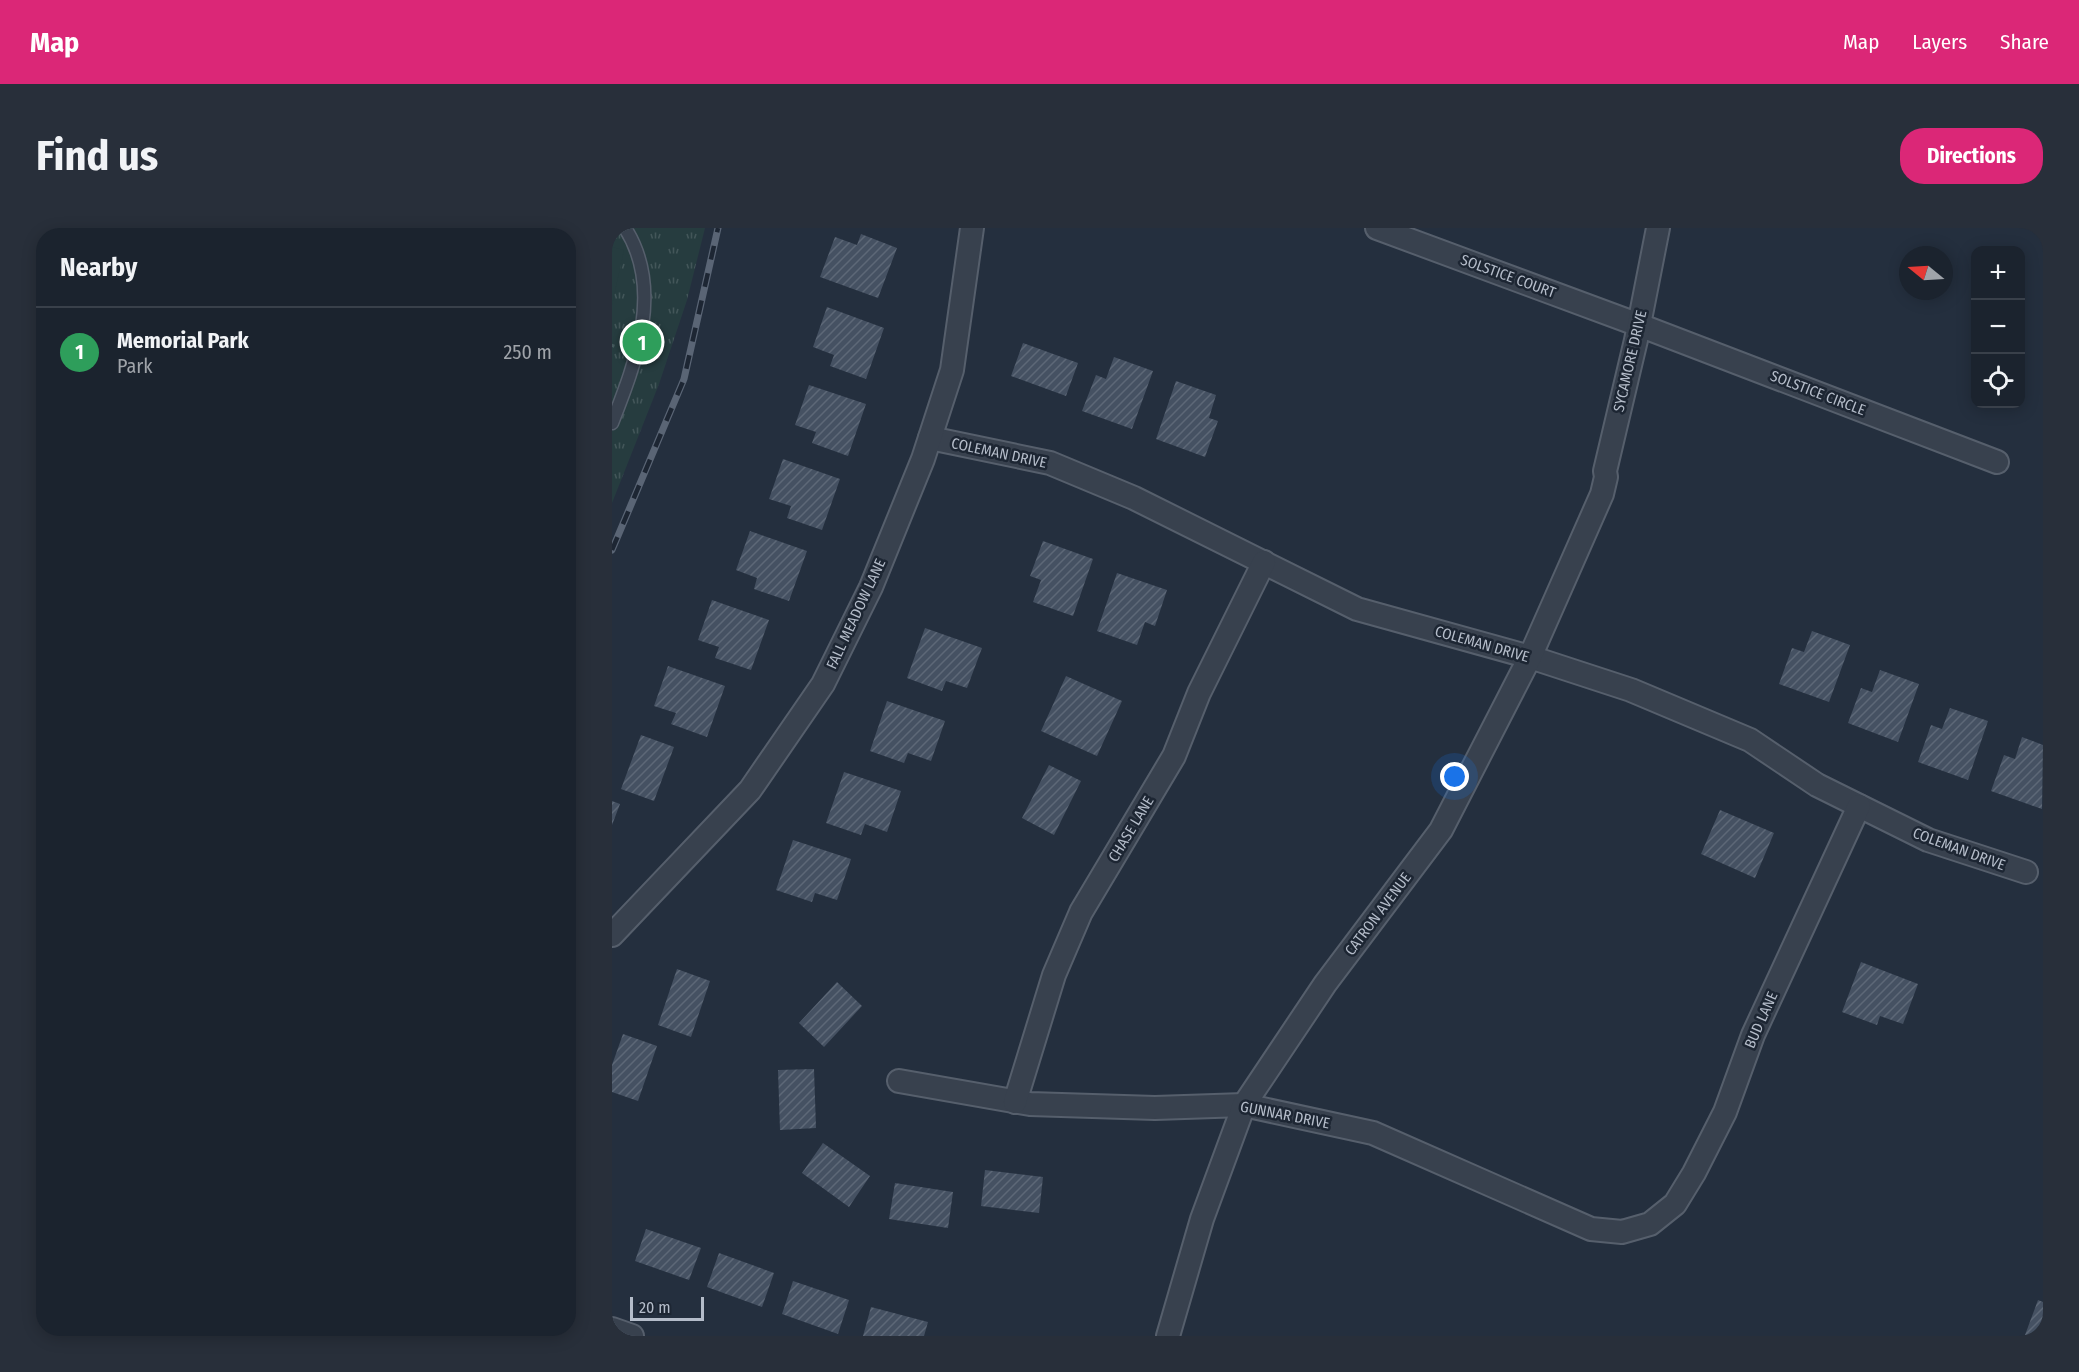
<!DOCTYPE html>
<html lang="en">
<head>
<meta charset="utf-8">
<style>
	body { margin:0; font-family:"Fira Sans Condensed",sans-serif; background:#282f3a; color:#f1f3f6 }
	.controls { position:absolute; right:18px; top:18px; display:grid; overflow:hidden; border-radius:12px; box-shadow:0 3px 15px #0003 }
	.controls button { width:54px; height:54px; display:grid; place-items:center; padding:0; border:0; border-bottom:2px solid #39404a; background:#1b232e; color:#f1f3f6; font:30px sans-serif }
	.compass { position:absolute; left:1287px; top:18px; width:54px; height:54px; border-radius:50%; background:#1b232e; box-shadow:0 3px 15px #0003; rotate:288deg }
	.scale { position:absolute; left:18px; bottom:15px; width:74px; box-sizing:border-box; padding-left:6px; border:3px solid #b4bcc9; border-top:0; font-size:16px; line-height:21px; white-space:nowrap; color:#b4bcc9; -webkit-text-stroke:4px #1d2633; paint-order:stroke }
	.you { position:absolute; left:843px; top:549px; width:21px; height:21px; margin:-15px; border:4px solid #fff; border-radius:50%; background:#1a73e8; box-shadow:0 0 0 9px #1a73e833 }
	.badge { display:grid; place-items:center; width:39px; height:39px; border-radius:50%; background:#db2777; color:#fff; font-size:20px; font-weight:700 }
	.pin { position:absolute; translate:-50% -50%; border:3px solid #fff; box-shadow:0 2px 6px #0006 }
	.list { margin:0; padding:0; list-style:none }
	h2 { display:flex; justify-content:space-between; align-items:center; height:78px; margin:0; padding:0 24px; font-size:26px }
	h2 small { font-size:20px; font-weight:400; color:#a0a4aa }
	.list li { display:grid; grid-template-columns:39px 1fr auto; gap:18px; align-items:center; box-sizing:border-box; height:90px; padding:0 24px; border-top:2px solid #39404a }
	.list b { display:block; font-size:22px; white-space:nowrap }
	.list p { margin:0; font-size:20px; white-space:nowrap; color:#a0a4aa }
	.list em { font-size:20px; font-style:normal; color:#a0a4aa }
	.icon { flex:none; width:33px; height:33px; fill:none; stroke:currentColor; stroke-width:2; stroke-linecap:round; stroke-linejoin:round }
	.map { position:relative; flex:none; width:1431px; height:1108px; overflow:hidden; border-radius:24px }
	header { display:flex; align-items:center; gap:36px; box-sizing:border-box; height:84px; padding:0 30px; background:#db2777; color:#fff }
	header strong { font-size:28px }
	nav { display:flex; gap:33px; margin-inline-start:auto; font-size:21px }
	.intro { display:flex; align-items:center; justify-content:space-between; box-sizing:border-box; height:144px; padding:0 36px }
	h1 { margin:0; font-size:42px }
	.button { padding:15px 27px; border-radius:24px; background:#db2777; color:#fff; font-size:21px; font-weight:700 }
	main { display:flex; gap:36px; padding:0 36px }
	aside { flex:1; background:#1b232e; border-radius:24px; box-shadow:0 3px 15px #0003 }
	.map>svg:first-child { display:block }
	.grass { fill:url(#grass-tufts) }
	.pitch { fill:#263c3f }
	.building { fill:url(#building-hatch) }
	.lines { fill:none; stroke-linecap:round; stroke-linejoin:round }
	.lane-casing { stroke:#565f6c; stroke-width:15 }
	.street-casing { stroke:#565f6c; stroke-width:26 }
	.path { stroke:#44595c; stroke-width:4; stroke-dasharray:4.5 4.5; stroke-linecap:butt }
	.lane { stroke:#38414e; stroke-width:12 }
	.street { stroke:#38414e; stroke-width:22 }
	.rail-casing { stroke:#5a6575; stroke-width:7 }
	.rail { stroke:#1d2633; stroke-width:4.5; stroke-dasharray:14; stroke-linecap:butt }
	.labels { text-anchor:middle; stroke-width:5; stroke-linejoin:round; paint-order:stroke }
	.street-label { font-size:15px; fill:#b4bcc9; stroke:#1d2633 }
</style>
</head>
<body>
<header>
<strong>Map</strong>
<nav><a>Map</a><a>Layers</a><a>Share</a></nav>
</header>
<div class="intro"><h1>Find us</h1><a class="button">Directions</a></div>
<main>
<aside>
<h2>Nearby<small></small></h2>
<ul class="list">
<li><span class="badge" style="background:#2e9e5b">1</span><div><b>Memorial Park</b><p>Park</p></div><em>250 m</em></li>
</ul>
</aside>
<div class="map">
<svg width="1431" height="1108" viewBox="0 0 1431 1108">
	<defs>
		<pattern id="grass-tufts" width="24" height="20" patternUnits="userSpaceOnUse" patternTransform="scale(1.5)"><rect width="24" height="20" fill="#263c3f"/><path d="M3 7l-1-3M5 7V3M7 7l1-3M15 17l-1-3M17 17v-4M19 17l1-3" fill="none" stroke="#435659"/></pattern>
		<pattern id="building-hatch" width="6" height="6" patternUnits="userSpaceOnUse" patternTransform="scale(1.5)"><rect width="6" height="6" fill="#455162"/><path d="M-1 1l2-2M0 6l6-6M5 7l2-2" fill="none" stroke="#5d6877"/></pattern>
	</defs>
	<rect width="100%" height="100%" fill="#242f3e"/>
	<!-- grass -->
	<path class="grass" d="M0 0H93L75 72 47 156 0 275Z"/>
	<!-- pitch -->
	<path class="pitch" d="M0 19 12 22 0 77Z"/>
	<!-- building -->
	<g class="building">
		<path d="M249 6 285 20 266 70 208 49 223 9 245 17Z"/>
		<path d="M215 79 272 100 254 151 218 138 222 127 201 119Z"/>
		<path d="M411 115 466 135 454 168 399 148Z"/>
		<path d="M502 129 541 143 520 201 470 183 484 147 494 151Z"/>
		<path d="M564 153 604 167 597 190 606 193 593 229 544 211Z"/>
		<path d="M197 157 254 176 236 228 200 215 204 204 183 197Z"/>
		<path d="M171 231 228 251 210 302 175 290 179 278 157 271Z"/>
		<path d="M138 303 195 323 177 373 142 361 145 350 124 342Z"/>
		<path d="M431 313 481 331 461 388 421 374 429 352 418 348Z"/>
		<path d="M505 345 555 362 543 398 533 394 525 417 485 403Z"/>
		<path d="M100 372 157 392 139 442 103 430 107 419 86 412Z"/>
		<path d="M313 400 370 420 355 460 334 453 330 463 295 450Z"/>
		<path d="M1200 403 1238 417 1217 474 1167 456 1180 420 1192 424Z"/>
		<path d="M56 438 113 458 95 509 59 496 64 485 42 478Z"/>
		<path d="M1268 442 1307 456 1286 514 1236 495 1249 460 1260 464Z"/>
		<path d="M454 448 510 473 485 528 429 503Z"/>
		<path d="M275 473 333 493 319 533 296 525 292 535 258 523Z"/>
		<path d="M1338 480 1376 493 1356 552 1306 534 1319 497 1330 501Z"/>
		<path d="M29 507 62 519 42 573 9 561Z"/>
		<path d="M1410 509 1431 517 1430 581 1379 563 1392 527 1403 531Z"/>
		<path d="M437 537 469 553 442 607 410 590Z"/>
		<path d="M232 544 289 563 275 604 253 596 249 607 214 595Z"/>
		<path d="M0 573 8 576 0 597Z"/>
		<path d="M1108 582 1162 605 1143 650 1089 626Z"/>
		<path d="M181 612 239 631 225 672 203 665 200 674 164 662Z"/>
		<path d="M1249 734 1306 756 1291 796 1268 788 1265 797 1230 784Z"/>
		<path d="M65 741 98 753 79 809 46 797Z"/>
		<path d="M225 754 250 778 212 819 187 795Z"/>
		<path d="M11 806 45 818 26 873 0 864V837Z"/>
		<path d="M202 841 204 900 168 902 166 842Z"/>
		<path d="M211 915 258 948 237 979 190 945Z"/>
		<path d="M373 942 431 949 427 985 369 978Z"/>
		<path d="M283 955 341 964 336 1000 277 991Z"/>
		<path d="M34 1001 89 1020 77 1052 23 1033Z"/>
		<path d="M107 1025 162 1045 150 1079 95 1059Z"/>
		<path d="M181 1053 237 1072 226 1106 170 1086Z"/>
		<path d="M1426 1072 1431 1074V1108H1417L1413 1107Z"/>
		<path d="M259 1079 316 1094 312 1108H251Z"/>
	</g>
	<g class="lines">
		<defs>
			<path id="lane" d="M0 195C24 134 52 61 13 0"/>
			<g id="street">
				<path d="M765 0 1027 97 1385 234"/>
				<path d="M318 210 438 235 522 270 745 381 918 429 1019 462 1138 512 1205 557 1316 612 1414 644"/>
				<path d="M0 707 138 562 211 456 259 359 311 231 340 142 360 0"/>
				<path d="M287 853 418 876 543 880 632 877 761 905 979 1001 1010 1004 1038 996 1063 976 1082 945 1113 884 1141 807 1247 578"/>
				<path d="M403 874 442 747 469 684 562 528 587 465 652 334"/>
				<path d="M0 1101 20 1108"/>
				<path d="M556 1108 590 991 632 877 713 756 829 602 918 429 990 266 994 249 993 243 1024 112 1046 0"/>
			</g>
		</defs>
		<!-- lane casing -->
		<use href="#lane" class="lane-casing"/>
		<!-- street casing -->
		<use href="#street" class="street-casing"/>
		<!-- path -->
		<path class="path" d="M0 119 1 116"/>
		<!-- lane -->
		<use href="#lane" class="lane"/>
		<!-- street -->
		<use href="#street" class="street"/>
		<defs>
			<path id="rail" d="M0 322 72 151 106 0"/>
		</defs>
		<!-- rail casing -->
		<use href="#rail" class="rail-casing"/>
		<!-- rail -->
		<use href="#rail" class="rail"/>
	</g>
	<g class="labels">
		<!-- street labels -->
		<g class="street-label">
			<text transform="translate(896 48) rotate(20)" y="5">SOLSTICE COURT</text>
			<text transform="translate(1018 133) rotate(-77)" y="5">SYCAMORE DRIVE</text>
			<text transform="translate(1206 165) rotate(21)" y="5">SOLSTICE CIRCLE</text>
			<text transform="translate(387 225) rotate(12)" y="5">COLEMAN DRIVE</text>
			<text transform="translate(244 386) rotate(-65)" y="5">FALL MEADOW LANE</text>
			<text transform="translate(870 416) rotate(16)" y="5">COLEMAN DRIVE</text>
			<text transform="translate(519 601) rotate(-59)" y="5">CHASE LANE</text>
			<text transform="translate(1347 621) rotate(20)" y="5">COLEMAN DRIVE</text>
			<text transform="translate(766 686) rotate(-53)" y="5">CATRON AVENUE</text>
			<text transform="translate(1149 792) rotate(-66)" y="5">BUD LANE</text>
			<text transform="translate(673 887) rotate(11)" y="5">GUNNAR DRIVE</text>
		</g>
	</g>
</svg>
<div class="controls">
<button>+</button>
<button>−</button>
<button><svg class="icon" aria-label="locate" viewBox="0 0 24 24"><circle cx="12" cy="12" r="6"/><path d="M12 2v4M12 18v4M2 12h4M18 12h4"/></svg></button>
</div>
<svg class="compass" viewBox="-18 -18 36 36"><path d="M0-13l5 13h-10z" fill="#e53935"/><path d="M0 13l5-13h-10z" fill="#a0a4aa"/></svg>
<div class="scale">20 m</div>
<div class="you"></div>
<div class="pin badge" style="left:30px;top:114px;background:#2e9e5b">1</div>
</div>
</main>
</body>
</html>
